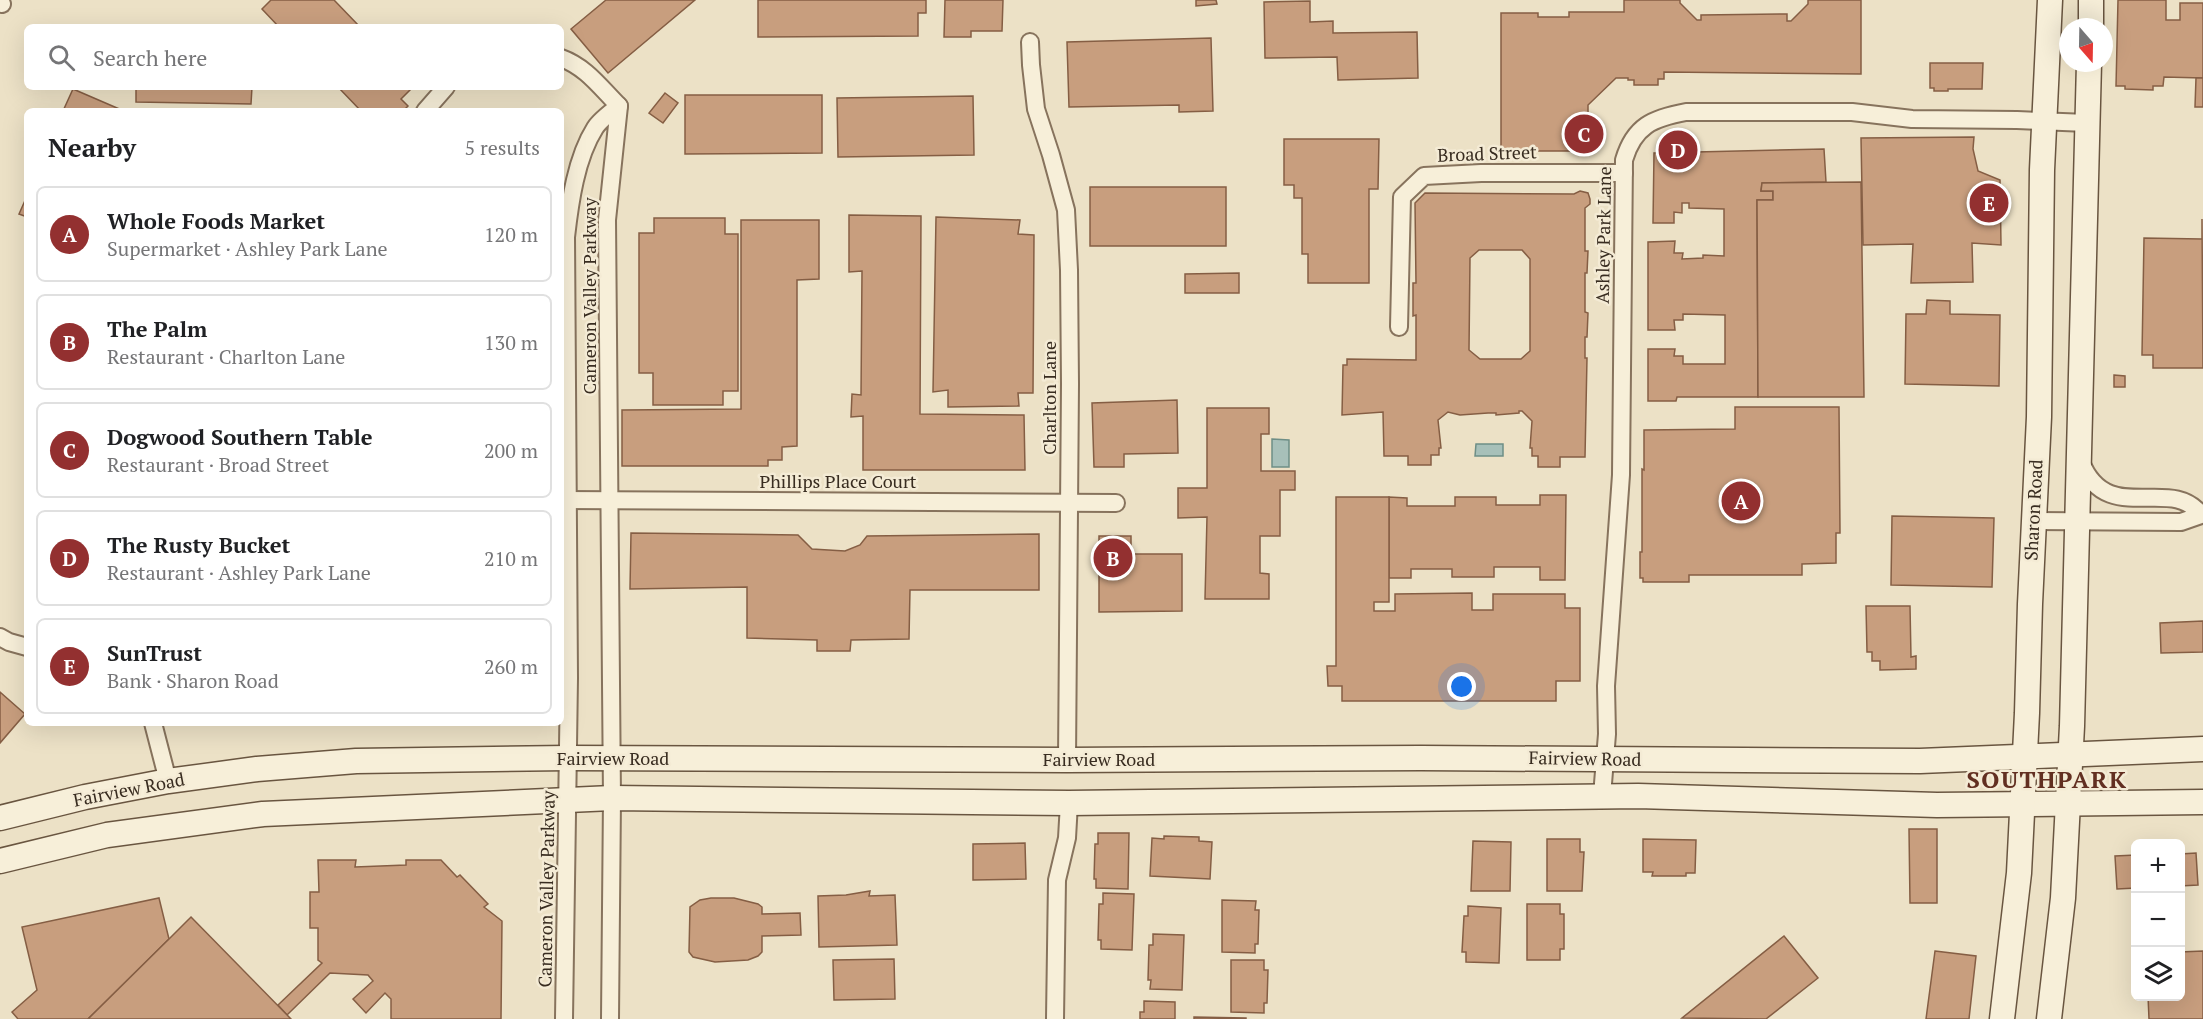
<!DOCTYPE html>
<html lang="en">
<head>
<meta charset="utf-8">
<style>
	body { margin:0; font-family:"PT Serif",serif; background:#f6f6f6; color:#202124 }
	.controls { position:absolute; right:18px; bottom:18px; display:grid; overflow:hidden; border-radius:9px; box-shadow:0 6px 24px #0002 }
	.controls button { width:54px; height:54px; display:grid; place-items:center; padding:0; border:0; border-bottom:2px solid #e0e0e0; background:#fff; color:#202124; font:30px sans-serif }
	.compass { position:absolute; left:2059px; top:18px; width:54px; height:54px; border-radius:50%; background:#fff; box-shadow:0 6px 24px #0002; rotate:160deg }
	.you { position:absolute; left:1462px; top:687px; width:21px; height:21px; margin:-15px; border:4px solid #fff; border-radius:50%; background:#1a73e8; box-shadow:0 0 0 9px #1a73e833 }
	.badge { display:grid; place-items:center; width:39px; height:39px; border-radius:50%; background:#933030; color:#fff; font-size:20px; font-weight:700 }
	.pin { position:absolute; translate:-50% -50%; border:3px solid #fff; box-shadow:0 2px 6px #0006 }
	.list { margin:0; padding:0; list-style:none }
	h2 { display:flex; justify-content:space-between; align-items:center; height:78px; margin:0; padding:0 24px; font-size:26px }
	h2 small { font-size:20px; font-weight:400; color:#757577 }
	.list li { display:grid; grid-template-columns:39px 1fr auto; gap:18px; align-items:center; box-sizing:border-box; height:96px; margin:0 12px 12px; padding:0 12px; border:2px solid #e0e0e0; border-radius:9px }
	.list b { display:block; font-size:22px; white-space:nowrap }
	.list p { margin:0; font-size:20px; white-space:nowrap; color:#757577 }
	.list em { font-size:20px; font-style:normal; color:#757577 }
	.icon { flex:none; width:33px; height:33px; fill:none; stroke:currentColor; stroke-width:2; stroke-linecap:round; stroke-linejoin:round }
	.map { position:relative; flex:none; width:2203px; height:1019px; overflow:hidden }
	.search { position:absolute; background:#fff; box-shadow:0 6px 24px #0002; left:24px; top:24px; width:540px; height:66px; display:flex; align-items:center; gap:15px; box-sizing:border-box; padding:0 21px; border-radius:9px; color:#757577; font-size:22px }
	.panel { position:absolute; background:#fff; box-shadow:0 6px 24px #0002; left:24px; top:108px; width:540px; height:618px; border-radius:9px }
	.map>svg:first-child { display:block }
	.water { fill:#a7c0b9; stroke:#6e8e86; stroke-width:1.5 }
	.building { fill:#c89e7e; stroke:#855e44; stroke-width:1.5; fill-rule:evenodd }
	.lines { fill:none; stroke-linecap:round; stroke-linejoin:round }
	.street-casing { stroke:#87735d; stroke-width:20 }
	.secondary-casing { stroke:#695540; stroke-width:27 }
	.street { stroke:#f7efd9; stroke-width:16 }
	.secondary { stroke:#f7efd9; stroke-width:24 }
	.labels { text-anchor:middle; stroke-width:5; stroke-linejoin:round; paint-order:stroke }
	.street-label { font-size:18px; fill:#382c20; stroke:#f4ebd5 }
	.district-label { font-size:24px; font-weight:bold; letter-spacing:1.5px; fill:#622f21; stroke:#f4ebd5 }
</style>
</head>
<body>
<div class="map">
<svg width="2203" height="1019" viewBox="0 0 2203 1019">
	<rect width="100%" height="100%" fill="#ece1c6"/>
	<!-- water -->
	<g class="water">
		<path d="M1272 439 1289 440V467H1272Z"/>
		<path d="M1476 444H1503V456H1475Z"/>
	</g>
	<!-- building -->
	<g class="building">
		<path d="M271 0H334L360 27H279L262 9Z"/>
		<path d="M606 0H695L608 73 571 29Z"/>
		<path d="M758 0H926V13H918V36L758 37Z"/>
		<path d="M945 0H1003L1002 31H971V37H944Z"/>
		<path d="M1196 0H1216L1217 4 1196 6Z"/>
		<path d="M1624 0H1680V3L1697 20H1701V15L1787 14V21H1791L1808 4V0H1861V74L1664 72V79H1658V85H1634V80H1628V78H1616L1588 105V115H1592V123H1597V145H1591V151H1501V13H1538V17H1569V12H1624Z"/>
		<path d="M2118 0H2166V20H2180V3H2203V78L2164 77 2163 86H2153V90L2125 89V86H2116Z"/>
		<path d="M1310 1V22L1333 21V33L1417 32 1418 78 1338 80 1337 57 1265 58 1264 2Z"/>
		<path d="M1211 38 1213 111 1179 112V105L1069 107 1067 42Z"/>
		<path d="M1930 63H1983L1982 89H1948V91H1934V88H1930Z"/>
		<path d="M2196 78H2203V107H2195Z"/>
		<path d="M136 87H252L251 104 136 102Z"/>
		<path d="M338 87H413L401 99 408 106 403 111H361Z"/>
		<path d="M73 89 124 111H63Z"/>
		<path d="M665 93 678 103 663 123 649 113Z"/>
		<path d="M685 95H822V153L685 154Z"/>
		<path d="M973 96 974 155 838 157 837 98Z"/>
		<path d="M1974 137 1973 149 1978 171 2000 180 2001 245 1972 243 1973 282 1911 283 1913 244 1863 245 1861 138Z"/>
		<path d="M1284 139H1379L1378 189H1369V283H1308V254H1302V198H1294V185H1284Z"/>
		<path d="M1824 149 1826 182 1762 183 1761 191H1773V200H1757L1758 397H1677L1676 401H1648V349H1675L1674 356H1683V364H1725V315L1683 314V320H1674L1675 330H1648V242L1675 241 1674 253H1683L1682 259 1703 258V255L1724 256V209L1689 208V203H1682V213L1674 212V223H1653L1654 153Z"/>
		<path d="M1861 182 1864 397H1758L1757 200H1773V191H1761L1762 183Z"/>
		<rect x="1090" y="187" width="136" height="59"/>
		<path d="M1580 191 1588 193 1590 199V204L1585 208V251H1588L1587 273H1585V312L1588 313 1587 337H1585V358H1587L1585 457H1560V467H1538V456H1532V448H1530L1532 421 1522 411H1519V413L1496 415V413H1488L1460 415 1448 412 1438 420 1441 448H1439V455H1431V465H1408V456H1384L1383 412 1342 415 1343 365H1347V359L1416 360V315L1413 316V283H1416L1415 203 1425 193 1574 194ZM1479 250H1522L1530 259V351L1521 359H1480L1469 350 1470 258Z"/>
		<path d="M27 196V217L19 214Z"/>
		<path d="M849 215 921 216 920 414 1024 415 1025 470H863V416L851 417 852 394 861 395 862 271 849 272Z"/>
		<path d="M936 217 1020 220 1018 234 1034 235 1033 393H1018L1019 406 948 407V390L933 392Z"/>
		<path d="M654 218H725V234H738V391H723V405H653V373H639V233H654Z"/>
		<path d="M2202 219 2203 368H2153V355H2142L2144 238 2202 239Z"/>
		<path d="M741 220H819V279L797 280V446L782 447V460H768V466H622V410L741 409Z"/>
		<path d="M1239 273V293H1185V274Z"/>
		<path d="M1927 300 1950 301V314L2000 315 1999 386 1905 384 1906 314H1926Z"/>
		<path d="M2114 375 2125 376V387H2114Z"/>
		<path d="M1177 400 1178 453 1124 454V467H1094L1092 403Z"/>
		<path d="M1735 407H1839L1840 533H1836V563L1802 564V575H1689V582H1643V578H1640V552H1642V469L1644 470V430L1735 429Z"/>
		<path d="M1207 408H1269V434H1261V471H1295V490H1280V536H1260V573L1269 574V599H1205L1207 517 1178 518V488H1207Z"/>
		<path d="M1540 495H1566L1565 580H1540V567H1494V577H1452V569H1411V578H1389V497L1407 498V506H1455V497H1496V505H1540Z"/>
		<path d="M1336 497H1389V602H1374V611H1395V594L1472 593V610H1493V594H1565V608H1580V681H1556V701H1342V686H1328L1327 666H1336Z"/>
		<path d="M1892 516 1994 518 1992 587 1891 585Z"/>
		<path d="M631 533 798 535 812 549 845 551 860 545 867 536 1039 534V590H910L909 639 851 640 850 651H817V640L747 638V587L630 589Z"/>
		<path d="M1099 536H1131V554H1182V611L1099 612Z"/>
		<path d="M1866 606H1910L1911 657 1916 656V669L1880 670V661H1872V652H1867Z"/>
		<path d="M2203 621V652L2161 653 2160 623Z"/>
		<path d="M0 692 25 714 0 743Z"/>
		<path d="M1909 829H1937V903H1910Z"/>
		<path d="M1098 833H1129L1128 889 1096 888V879H1094L1095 844H1098Z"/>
		<path d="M1164 836 1199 837V841L1212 842 1210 879 1150 876 1152 838 1164 839Z"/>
		<path d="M1547 839H1580V852H1584L1582 891H1547Z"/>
		<path d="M1643 839 1696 840 1695 873H1686V876H1652L1653 872H1643Z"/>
		<path d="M1473 841 1511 842 1510 891H1471Z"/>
		<path d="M1025 843 1026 879 973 880V844Z"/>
		<path d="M2196 853 2198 885 2180 886V854Z"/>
		<path d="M2136 855V888L2117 889 2115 856Z"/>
		<path d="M318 860H356L355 867 406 865V860H441L457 877 460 875 488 904 484 907 502 921 501 1019H391V999L385 993 366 1013 353 999 373 981 368 975 330 973 287 1015 278 1005 322 963 318 960V928H310V892H319Z"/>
		<path d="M870 891 869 896 895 895 897 945 819 947 818 896 846 895Z"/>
		<path d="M1103 893 1134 894 1132 950 1101 949V940H1098L1099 904H1103Z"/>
		<path d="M159 898 169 939 88 1019H18L12 1012 37 990 22 927Z"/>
		<path d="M711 898H734L758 904 762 907V914L800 913 801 935 762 936V952L758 956 748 960 715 962 693 957 689 952 690 907 700 900Z"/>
		<path d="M1222 900 1256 901 1255 910H1259L1258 944H1255V953L1222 952Z"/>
		<path d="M1527 904H1560V914H1564V949H1560V960H1527Z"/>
		<path d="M1468 906 1501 908 1499 963 1466 962V952H1462L1464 916H1468Z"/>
		<path d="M191 917 291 1019H88L169 939Z"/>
		<path d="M1153 934 1184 935 1182 990 1150 989 1151 980H1148L1149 945H1153Z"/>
		<path d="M1784 936 1818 978 1766 1019 1682 1018Z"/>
		<path d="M1935 951 1976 956 1969 1019H1926Z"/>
		<path d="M2203 951V1019H2149L2148 996H2180V952Z"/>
		<path d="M894 959 895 999 834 1000 833 960Z"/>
		<path d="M1231 960H1264V970H1268L1267 1003H1264V1013L1231 1012Z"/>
		<path d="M1144 1001 1175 1002V1019H1140V1012H1144Z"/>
		<path d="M1194 1017 1246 1018V1019H1194Z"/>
	</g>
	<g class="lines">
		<defs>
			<g id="street">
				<path d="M0 3 2 4"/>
				<path d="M1030 42 1031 65 1036 109 1051 155 1066 210 1069 270 1070 384 1067 760"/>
				<path d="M561 58C586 67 600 87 619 106"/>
				<path d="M425 111 446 87"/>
				<path d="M1399 327 1402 197 1424 176 1481 173H1624"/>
				<path d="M561 500 1116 503"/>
				<path d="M2034 521 2181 522 2201 515C2172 474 2107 528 2081 462"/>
				<path d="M0 637 9 642 27 647"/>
				<path d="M153 723 168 781"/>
				<path d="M1602 796 1607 734 1606 686 1621 475 1624 160C1634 126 1653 118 1686 112H1852L1912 119 2017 120 2087 123"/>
				<path d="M564 1019 569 678 566 237C570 202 576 158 595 128 600 120 611 112 619 106L607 220 612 798 610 1019"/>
				<path d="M1055 1019 1057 880 1067 838 1069 803"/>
			</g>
			<g id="secondary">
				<path d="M2091 27V0"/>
				<path d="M0 818 85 797 168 781 257 769 356 761 568 758 1067 760 1421 758 1920 761 2203 749"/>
				<path d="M0 861 107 835 263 814 612 798 1069 803 1638 796 1937 805 2203 802"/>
				<path d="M2002 1019 2019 873 2027 713 2030 604 2039 417 2042 170 2050 0"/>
				<path d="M2049 1019 2063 898 2072 726 2089 63"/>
			</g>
		</defs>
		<!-- street casing -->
		<use href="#street" class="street-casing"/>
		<!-- secondary casing -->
		<use href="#secondary" class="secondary-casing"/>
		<!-- street -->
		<use href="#street" class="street"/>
		<!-- secondary -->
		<use href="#secondary" class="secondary"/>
	</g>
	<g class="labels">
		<!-- street labels -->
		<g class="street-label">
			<text transform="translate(1487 154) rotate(-2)" y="6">Broad Street</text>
			<text transform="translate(1604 235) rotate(-89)" y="6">Ashley Park Lane</text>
			<text transform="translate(590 296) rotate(-90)" y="6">Cameron Valley Parkway</text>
			<text transform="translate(1050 398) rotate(-90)" y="6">Charlton Lane</text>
			<text x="838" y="488">Phillips Place Court</text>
			<text transform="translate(2034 510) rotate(-87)" y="6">Sharon Road</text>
			<text x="613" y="765">Fairview Road</text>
			<text transform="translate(1585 759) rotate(1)" y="6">Fairview Road</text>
			<text x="1099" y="766">Fairview Road</text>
			<text transform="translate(129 790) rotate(-11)" y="6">Fairview Road</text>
			<text transform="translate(547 889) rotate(-89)" y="6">Cameron Valley Parkway</text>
		</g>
		<!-- district labels -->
		<g class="district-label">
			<text x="2047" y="788">SOUTHPARK</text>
		</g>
	</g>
</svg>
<div class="controls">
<button>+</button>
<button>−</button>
<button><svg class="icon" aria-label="layers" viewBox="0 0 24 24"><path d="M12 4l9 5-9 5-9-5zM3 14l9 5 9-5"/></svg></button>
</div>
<svg class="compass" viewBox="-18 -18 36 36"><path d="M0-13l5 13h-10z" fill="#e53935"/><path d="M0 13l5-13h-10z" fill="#757577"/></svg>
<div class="you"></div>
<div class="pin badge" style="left:1741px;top:501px">A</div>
<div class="pin badge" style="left:1113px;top:558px">B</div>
<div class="pin badge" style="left:1584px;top:134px">C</div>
<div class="pin badge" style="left:1678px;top:150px">D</div>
<div class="pin badge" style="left:1989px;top:203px">E</div>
<div class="search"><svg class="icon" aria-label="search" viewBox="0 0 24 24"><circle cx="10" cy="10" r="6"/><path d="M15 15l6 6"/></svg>Search here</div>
<section class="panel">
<h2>Nearby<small>5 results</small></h2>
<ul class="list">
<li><span class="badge">A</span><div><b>Whole Foods Market</b><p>Supermarket · Ashley Park Lane</p></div><em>120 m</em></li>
<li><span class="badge">B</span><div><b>The Palm</b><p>Restaurant · Charlton Lane</p></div><em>130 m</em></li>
<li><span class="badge">C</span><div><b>Dogwood Southern Table</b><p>Restaurant · Broad Street</p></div><em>200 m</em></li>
<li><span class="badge">D</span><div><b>The Rusty Bucket</b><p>Restaurant · Ashley Park Lane</p></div><em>210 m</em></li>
<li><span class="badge">E</span><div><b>SunTrust</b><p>Bank · Sharon Road</p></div><em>260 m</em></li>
</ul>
</section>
</div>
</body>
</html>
